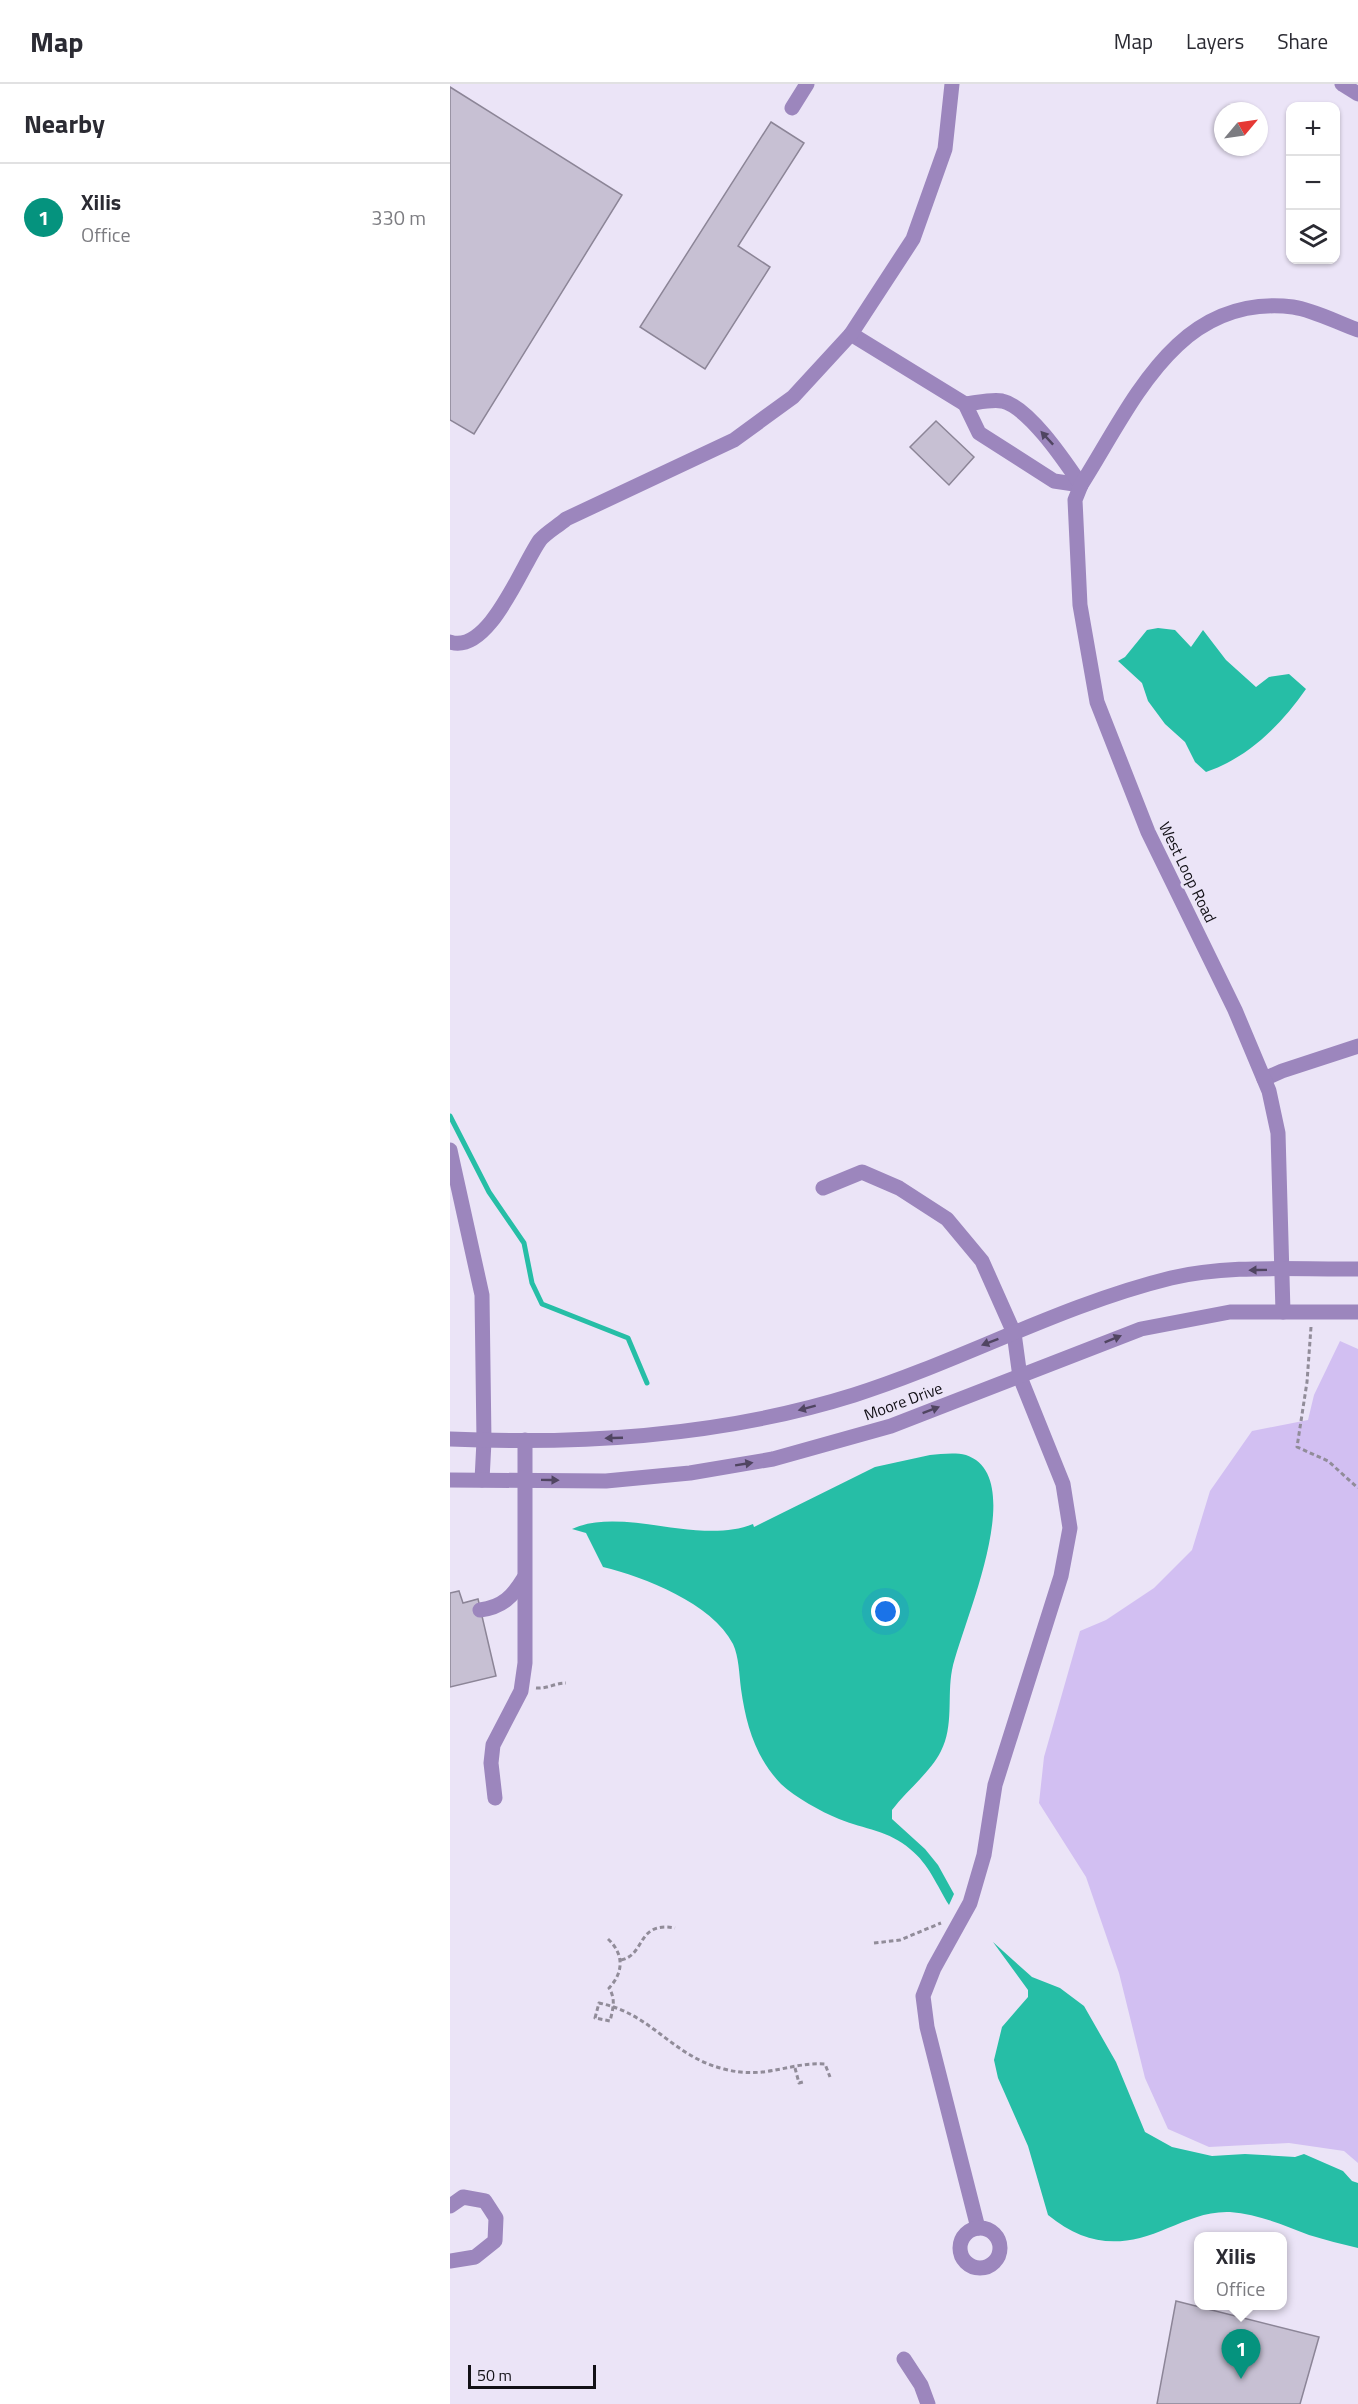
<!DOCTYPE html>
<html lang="en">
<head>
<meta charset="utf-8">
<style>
	body { margin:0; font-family:"Titillium Web",sans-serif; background:#f2f2f3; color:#2b2b33 }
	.controls { position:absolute; right:18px; top:18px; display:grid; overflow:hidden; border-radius:12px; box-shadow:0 2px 4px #0004 }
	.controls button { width:54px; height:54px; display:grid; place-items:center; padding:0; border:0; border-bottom:2px solid #e1e1e2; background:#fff; color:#2b2b33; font:30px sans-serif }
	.compass { position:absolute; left:764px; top:18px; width:54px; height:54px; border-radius:50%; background:#fff; box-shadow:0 2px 4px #0004; rotate:61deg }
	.scale { position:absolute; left:18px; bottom:15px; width:128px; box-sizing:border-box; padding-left:6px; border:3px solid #121016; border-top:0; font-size:16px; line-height:21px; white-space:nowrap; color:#121016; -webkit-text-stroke:4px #ebe4f7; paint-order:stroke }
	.you { position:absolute; left:436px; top:1528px; width:21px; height:21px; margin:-15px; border:4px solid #fff; border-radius:50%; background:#1a73e8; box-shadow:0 0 0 9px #1a73e833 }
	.badge { display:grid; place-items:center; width:39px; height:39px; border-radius:50%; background:#05937e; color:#fff; font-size:20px; font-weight:700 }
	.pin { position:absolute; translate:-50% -50px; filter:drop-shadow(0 2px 3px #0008) }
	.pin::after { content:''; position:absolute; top:32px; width:21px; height:18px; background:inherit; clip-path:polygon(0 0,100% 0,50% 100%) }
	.popup { position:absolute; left:744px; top:2148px; width:93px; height:78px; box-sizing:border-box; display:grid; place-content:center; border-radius:12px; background:#fff; filter:drop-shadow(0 2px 4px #0005); font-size:20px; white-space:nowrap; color:#7c7c81 }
	.popup b { font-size:22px; color:#2b2b33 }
	.popup::after { content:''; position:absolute; left:50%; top:100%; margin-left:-12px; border:12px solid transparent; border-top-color:#fff }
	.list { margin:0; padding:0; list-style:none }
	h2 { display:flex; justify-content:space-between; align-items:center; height:78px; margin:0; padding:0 24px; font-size:26px }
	h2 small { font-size:20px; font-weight:400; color:#7c7c81 }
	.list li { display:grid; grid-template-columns:39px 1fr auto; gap:18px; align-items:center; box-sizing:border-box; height:108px; padding:0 24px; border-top:2px solid #e1e1e2 }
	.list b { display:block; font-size:22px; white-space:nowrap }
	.list p { margin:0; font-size:20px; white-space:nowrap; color:#7c7c81 }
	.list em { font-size:20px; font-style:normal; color:#7c7c81 }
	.icon { flex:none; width:33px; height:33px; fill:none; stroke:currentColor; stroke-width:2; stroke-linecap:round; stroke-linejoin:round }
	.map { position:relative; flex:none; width:908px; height:2320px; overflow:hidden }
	header { display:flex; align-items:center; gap:36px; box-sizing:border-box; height:84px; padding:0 30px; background:#fff; border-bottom:2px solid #e1e1e2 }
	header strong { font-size:28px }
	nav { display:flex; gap:33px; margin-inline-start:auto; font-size:21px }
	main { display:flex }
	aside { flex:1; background:#fff }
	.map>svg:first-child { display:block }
	.green { fill:#d2bff2 }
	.water { fill:#26bea6 }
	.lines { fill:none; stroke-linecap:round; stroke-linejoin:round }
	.stream { stroke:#26bea6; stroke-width:5 }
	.building { fill:#c7c0d3; stroke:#8c8597; stroke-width:1.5 }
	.path { stroke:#918c99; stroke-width:3; stroke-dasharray:4.5 3; stroke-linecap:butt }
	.minor { stroke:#9c86bd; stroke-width:15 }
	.oneway { fill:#504561 }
	.labels { text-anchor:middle; stroke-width:6; stroke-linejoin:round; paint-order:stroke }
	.street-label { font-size:16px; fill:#121016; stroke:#ebe4f7 }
</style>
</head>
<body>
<header>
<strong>Map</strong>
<nav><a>Map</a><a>Layers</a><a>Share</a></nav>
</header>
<main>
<aside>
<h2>Nearby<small></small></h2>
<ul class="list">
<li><span class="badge">1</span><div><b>Xilis</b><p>Office</p></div><em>330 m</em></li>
</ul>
</aside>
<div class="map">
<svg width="908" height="2320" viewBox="0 0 908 2320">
	<rect width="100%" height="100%" fill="#ebe4f7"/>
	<!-- green -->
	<path class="green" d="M890 1257 908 1265V2079L894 2067 839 2059 759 2063 718 2045 695 1994 669 1889 636 1793 589 1719 594 1673 630 1547 656 1536 704 1504 742 1466 760 1407 802 1347 858 1336 864 1311Z"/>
	<!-- water -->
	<g class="water">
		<path d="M708 544 725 546 741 563 753 546 776 576 806 603 819 593 839 590 856 605C831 641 798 674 756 688L745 678 735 658 715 640 698 617 692 599 668 577 675 573 697 546Z"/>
		<path d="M480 1371C491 1370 505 1368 516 1371 581 1393 511 1542 502 1586 497 1612 504 1642 491 1667 480 1689 457 1706 442 1726V1735L475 1765 488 1781 504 1810 499 1821C487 1802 479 1780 460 1765 440 1747 414 1745 389 1735 370 1727 346 1714 331 1700 305 1673 296 1640 291 1605 289 1590 289 1573 283 1560 262 1519 194 1493 153 1483L136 1449 122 1445C173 1422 249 1462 303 1440L304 1443 425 1383Z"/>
		<path d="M543 1858 582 1893 610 1904 634 1922 666 1978 695 2048 722 2063 762 2072 795 2070 845 2073 854 2070 893 2087 902 2097 908 2099V2164C892 2160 875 2156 859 2151 833 2141 808 2130 780 2128 757 2127 738 2136 718 2144 673 2164 637 2163 598 2131L578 2062 548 1994 544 1976 552 1943 578 1913V1906Z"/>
	</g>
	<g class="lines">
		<!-- stream -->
		<path class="stream" d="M0 1032 39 1108 74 1159 82 1199 92 1220 178 1254 197 1299"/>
	</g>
	<!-- building -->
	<g class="building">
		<path d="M0 3 172 111 24 350 0 336Z"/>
		<path d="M321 38 354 59 288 162 320 183 255 285 190 243Z"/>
		<path d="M486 337 524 373 499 401 460 363Z"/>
		<path d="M9 1507 13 1519 28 1515 46 1592 0 1603V1509Z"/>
		<path d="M726 2217 869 2253 850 2320H707Z"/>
	</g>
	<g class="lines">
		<!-- path -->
		<g class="path">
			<path d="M861 1243 857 1298 847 1363 878 1377 908 1404"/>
			<path d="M86 1604C97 1605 105 1599 116 1599"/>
			<path d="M158 1855C174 1870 174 1888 159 1904 166 1915 163 1925 160 1937L145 1934 149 1919C203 1930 221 1972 274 1985 316 1996 338 1978 375 1980L380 1993"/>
			<path d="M424 1859 450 1856 491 1839"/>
			<path d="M171 1876C196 1871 186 1837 225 1844"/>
			<path d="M345 1984 349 1999 353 1998"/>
		</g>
		<!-- minor -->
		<g class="minor">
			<path d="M892 0 908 10"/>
			<path d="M342 24 357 0"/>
			<path d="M401 250 515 320 529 349 604 397 631 401"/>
			<path d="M515 320C526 319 541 315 552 317 579 323 616 379 631 401"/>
			<path d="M0 558C39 571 72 481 90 456 97 448 108 442 116 435L284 356 343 313 401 250 463 155 495 65 502 0"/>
			<path d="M814 995 832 987 908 962"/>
			<path d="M0 1066 32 1211 34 1357 32 1396"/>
			<path d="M373 1104 412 1088 449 1104 497 1135 532 1177 564 1249 570 1293 613 1400 620 1444 611 1492 545 1701 534 1771 520 1819 484 1884 473 1912 477 1943 528 2144"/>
			<path d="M833 1228 828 1049 819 1007 785 926 698 748 647 618 630 521 625 416 631 401C683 319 727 209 843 223 864 226 888 239 908 246"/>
			<path d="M0 1355C136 1361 273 1352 404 1311 511 1277 611 1221 721 1194 780 1180 847 1186 908 1185"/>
			<path d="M0 1396 156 1397 240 1389 323 1375 441 1342 691 1245 780 1228H908"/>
			<path d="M30 1526C53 1523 63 1512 74 1494"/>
			<path d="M45 1714 41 1679 43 1661 71 1607 75 1579V1356"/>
			<path d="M0 2122 13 2113 35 2117 46 2134 45 2157 25 2173 0 2177"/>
			<circle cx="530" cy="2164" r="20"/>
			<path d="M454 2275 471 2301 478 2320"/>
		</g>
	</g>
	<!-- one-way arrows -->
	<defs><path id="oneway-solid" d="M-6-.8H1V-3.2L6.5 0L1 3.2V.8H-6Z" transform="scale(1.5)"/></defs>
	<g class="oneway">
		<use href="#oneway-solid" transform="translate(597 354) rotate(-133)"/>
		<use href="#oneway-solid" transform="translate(808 1186) rotate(179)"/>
		<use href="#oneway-solid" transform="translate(663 1255) rotate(-22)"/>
		<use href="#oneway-solid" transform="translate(540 1258) rotate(159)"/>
		<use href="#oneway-solid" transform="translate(357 1324) rotate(165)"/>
		<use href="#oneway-solid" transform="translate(481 1326) rotate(-21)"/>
		<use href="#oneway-solid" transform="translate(164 1354) rotate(178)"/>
		<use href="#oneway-solid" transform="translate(294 1380) rotate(-9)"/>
		<use href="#oneway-solid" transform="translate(100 1396) rotate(1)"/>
	</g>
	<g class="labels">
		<!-- street labels -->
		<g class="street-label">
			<text transform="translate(738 788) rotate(64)" y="6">West Loop Road</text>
			<text transform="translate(453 1317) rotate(-20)" y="6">Moore Drive</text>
		</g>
	</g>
</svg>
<div class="controls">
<button>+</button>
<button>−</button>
<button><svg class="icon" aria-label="layers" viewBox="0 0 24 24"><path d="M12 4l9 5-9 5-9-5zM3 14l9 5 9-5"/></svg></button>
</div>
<svg class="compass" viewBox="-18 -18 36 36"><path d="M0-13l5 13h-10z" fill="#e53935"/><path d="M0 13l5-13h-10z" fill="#7c7c81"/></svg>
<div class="scale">50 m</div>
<div class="you"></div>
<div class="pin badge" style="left:791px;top:2295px">1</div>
<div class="popup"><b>Xilis</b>Office</div>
</div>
</main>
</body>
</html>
